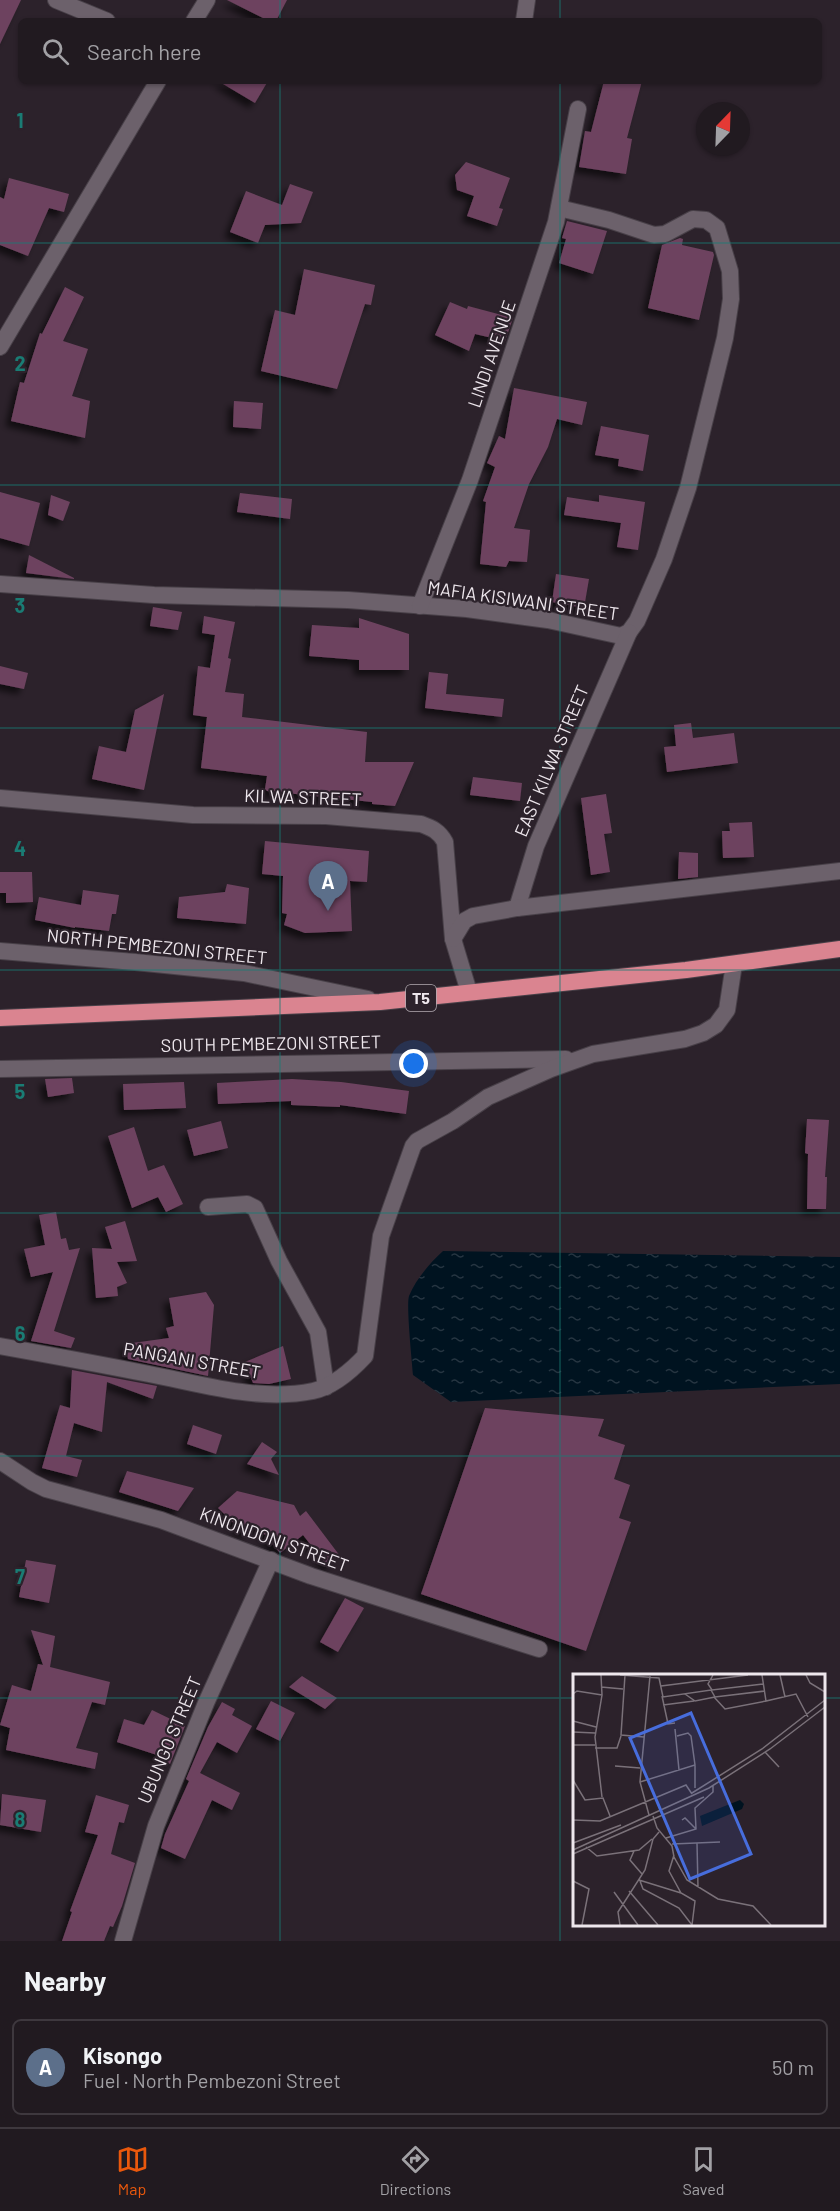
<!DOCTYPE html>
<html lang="en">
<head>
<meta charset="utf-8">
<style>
	body { margin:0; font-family:Barlow,sans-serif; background:#292329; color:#f1f3f6 }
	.compass { position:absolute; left:696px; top:102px; width:54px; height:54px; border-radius:50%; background:#211a20; box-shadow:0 2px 4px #0004; rotate:23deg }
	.you { position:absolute; left:414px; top:1064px; width:21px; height:21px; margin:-15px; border:4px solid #fff; border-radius:50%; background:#1a73e8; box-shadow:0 0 0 9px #1a73e833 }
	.badge { display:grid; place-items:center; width:39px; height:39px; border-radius:50%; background:#ea580c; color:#fff; font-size:20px; font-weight:700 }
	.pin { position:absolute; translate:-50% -50px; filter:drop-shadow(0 2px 3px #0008) }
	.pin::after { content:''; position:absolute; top:32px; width:21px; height:18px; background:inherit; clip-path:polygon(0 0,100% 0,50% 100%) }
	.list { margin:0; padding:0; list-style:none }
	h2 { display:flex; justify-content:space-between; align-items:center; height:78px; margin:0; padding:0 24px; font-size:26px }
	h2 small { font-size:20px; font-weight:400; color:#a2a1a5 }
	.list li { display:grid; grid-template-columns:39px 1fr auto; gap:18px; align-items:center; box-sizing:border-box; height:96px; margin:0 12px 12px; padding:0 12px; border:2px solid #3e383e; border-radius:9px }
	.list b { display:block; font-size:22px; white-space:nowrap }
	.list p { margin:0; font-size:20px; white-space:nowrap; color:#a2a1a5 }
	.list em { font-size:20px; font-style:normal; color:#a2a1a5 }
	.icon { flex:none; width:33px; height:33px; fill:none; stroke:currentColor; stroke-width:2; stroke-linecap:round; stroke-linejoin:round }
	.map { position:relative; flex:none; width:840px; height:1941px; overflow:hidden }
	.search { position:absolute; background:#211a20; box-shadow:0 2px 4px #0004; left:18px; right:18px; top:18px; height:66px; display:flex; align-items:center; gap:15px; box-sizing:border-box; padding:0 21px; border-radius:9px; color:#a2a1a5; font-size:22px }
	.sheet { height:186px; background:#211a20 }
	nav { display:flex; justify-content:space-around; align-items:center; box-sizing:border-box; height:84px; border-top:2px solid #3e383e; background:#211a20; font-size:16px; color:#a2a1a5 }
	nav a { display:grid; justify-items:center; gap:3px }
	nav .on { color:#ea580c }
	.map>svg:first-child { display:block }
	.water { fill:url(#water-ripples) }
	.building { fill:#6d435f; filter:url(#shadow) }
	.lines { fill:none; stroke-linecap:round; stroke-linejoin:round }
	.minor-casing { stroke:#484048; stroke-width:18 }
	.tertiary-casing { stroke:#484048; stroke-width:18 }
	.trunk-casing { stroke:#484048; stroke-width:18 }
	.minor { stroke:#6c616b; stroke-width:16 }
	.tertiary { stroke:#6c616b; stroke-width:16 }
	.trunk { stroke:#da8490; stroke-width:16 }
	.grid { fill:none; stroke:#1a7c74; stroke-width:1.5; stroke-opacity:0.55 }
	.labels { text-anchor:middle; stroke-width:4.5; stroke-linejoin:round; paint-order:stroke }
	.shield { fill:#2c222b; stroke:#b4acb3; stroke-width:1.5 }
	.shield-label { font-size:16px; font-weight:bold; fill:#eee7ed }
	.street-label { font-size:18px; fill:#eee7ed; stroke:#2c222b }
	.inset-road { fill:none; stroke:#7a7179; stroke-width:1.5 }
	.view { fill:#476ddc; fill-opacity:0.15; stroke:#476ddc; stroke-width:3 }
	.inset-edge { fill:none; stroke:#eee7ed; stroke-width:3 }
	.grid-label { font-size:20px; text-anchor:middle; font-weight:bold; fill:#1a7c74; stroke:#2c222b; stroke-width:4.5; stroke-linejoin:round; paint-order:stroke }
</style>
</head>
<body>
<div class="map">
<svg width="840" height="1941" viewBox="0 0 840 1941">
	<defs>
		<pattern id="water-ripples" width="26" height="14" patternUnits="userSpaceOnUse" patternTransform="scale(1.5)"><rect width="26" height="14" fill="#001320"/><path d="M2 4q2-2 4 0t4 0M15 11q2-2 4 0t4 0" fill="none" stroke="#263541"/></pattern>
		<filter id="shadow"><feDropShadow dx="-5.5" dy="5.5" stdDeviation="3" flood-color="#0009"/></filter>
	</defs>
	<rect width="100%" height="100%" fill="#2c222b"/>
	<!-- water -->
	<path class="water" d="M443 1251 840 1257V1384L451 1402 413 1375C412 1361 406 1305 409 1296 416 1279 430 1263 443 1251Z"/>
	<!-- building -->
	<g class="building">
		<path d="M0 0H21L0 44Z"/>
		<path d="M227 0H287L276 21H269Z"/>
		<path d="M218 81H268L255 103Z"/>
		<path d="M604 81H642L627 138 632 139 626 174 579 167 585 131 591 132Z"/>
		<path d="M466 162 510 178 499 208 503 209 497 226 467 216 474 196 457 190 455 175Z"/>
		<path d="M9 178 69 194 64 212 49 208 28 256 0 245V197L4 199Z"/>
		<path d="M290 184 313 192 301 223 265 225 258 243 230 232 246 191 282 205Z"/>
		<path d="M567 221 607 231 593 274 559 263 566 239 562 238Z"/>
		<path d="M680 238 683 239 682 245 713 252 714 255 699 320 648 308 662 245Z"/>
		<path d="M304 269 375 285 371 305 365 304 337 389 261 371 275 310 295 315Z"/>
		<path d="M65 287 84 297 63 341 88 349 72 396 90 401 85 438 11 421 20 382 24 383 40 333 42 334Z"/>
		<path d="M450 302 467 309 468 306 513 318 505 341 475 334 469 351 435 335Z"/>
		<path d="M514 388 587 402 582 425 557 419 548 447 529 484 514 528 530 530 527 562 509 561 506 567 480 564 486 502 483 501 495 467 487 463 499 436 505 439Z"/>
		<path d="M234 401 263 403 261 429 233 427Z"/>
		<path d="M601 426 649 435 643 471 618 466 619 459 595 455Z"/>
		<path d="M0 492 40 503 29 546 0 538Z"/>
		<path d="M240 493 292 499 290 519 237 512Z"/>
		<path d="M51 495 70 502 63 521 48 515Z"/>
		<path d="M599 495 645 502 638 550 617 547 621 523 564 515 567 497 599 502Z"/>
		<path d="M29 555 74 578V579L26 573Z"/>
		<path d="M556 574 589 579 584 608 552 602Z"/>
		<path d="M153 607 182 612 178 630 150 626Z"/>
		<path d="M204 616 235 622 228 658 231 659 225 692 244 694 242 717 367 732 365 762H414L395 806 372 804V802L267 791 265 789 267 776 201 768 207 717 193 715 198 666 210 668 215 635 202 633Z"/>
		<path d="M359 618 409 634V670H359V660L309 656 312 625 359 628Z"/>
		<path d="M0 666 28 673 24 689 0 684Z"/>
		<path d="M429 672 448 674 446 694 504 699 502 717 425 708Z"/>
		<path d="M164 694 144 790 92 779 99 746 126 752 135 710Z"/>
		<path d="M691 723 693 738 734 733 738 763 667 772 664 747 676 746 674 725Z"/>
		<path d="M473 777 522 783 520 801 470 795Z"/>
		<path d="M606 794 612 833 604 834 610 872 591 875 581 798Z"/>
		<path d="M752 822 754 857 723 858 722 831H730L729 823Z"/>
		<path d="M265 841 369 851 367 882 350 881 352 931 305 933 284 925 287 914 282 913 283 876 262 874Z"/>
		<path d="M679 852 698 853V877L678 879Z"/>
		<path d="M0 872H32L33 902 6 903V893H0Z"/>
		<path d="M227 884 249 888 246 924 177 918 179 897 225 892Z"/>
		<path d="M83 890 119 895 116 914H112L109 931 75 927V928L35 920 39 897 81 905Z"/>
		<path d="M72 1078 74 1093 48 1097 45 1079Z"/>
		<path d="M292 1079 341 1082 409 1091 406 1114 340 1105V1107L291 1105V1101L218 1104 217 1083Z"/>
		<path d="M184 1082 186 1108 124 1110 123 1084Z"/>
		<path d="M807 1119 829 1120 825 1177H827L826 1209H807L808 1154 805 1153Z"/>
		<path d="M221 1121 228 1148 194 1156 187 1130Z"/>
		<path d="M134 1127 148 1171 164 1165 183 1204 166 1212 158 1197 132 1208 108 1136Z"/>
		<path d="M56 1212 61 1239 66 1238 69 1250 80 1248 54 1331 75 1338 71 1348 31 1341 53 1272 31 1277 24 1249 45 1245 39 1215Z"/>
		<path d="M125 1221 137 1261 117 1262 127 1283 117 1287 118 1296 96 1298 92 1248 112 1249 105 1227Z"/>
		<path d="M206 1292 214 1305 208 1376 128 1359 125 1344 169 1338 166 1328 174 1326 169 1298Z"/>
		<path d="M283 1346 291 1379 269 1384 253 1383 245 1362Z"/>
		<path d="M72 1370 157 1386 153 1399 107 1382 102 1432 74 1423 66 1456 82 1460 77 1477 42 1468 60 1405 70 1408Z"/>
		<path d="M485 1408 604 1419 598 1436 625 1445 614 1479 630 1485 619 1518 631 1522 586 1651 421 1594Z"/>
		<path d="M193 1425 222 1435 216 1454 187 1444Z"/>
		<path d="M262 1442 277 1452 271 1459 279 1475 247 1464Z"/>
		<path d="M127 1471 194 1488 178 1511 119 1492Z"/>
		<path d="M237 1491 294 1505 300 1516 306 1511 340 1556 328 1567 303 1535 280 1553 256 1524 245 1534 218 1508Z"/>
		<path d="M26 1560 56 1565 49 1603 19 1597Z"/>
		<path d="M345 1598 364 1608 338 1652 320 1642Z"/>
		<path d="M31 1630 55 1636 50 1667 110 1682 105 1705 92 1702 76 1748 98 1753 95 1769 6 1750 10 1728 0 1725 12 1685 31 1691 38 1664 43 1665Z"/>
		<path d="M302 1676 337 1698 325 1709 289 1687Z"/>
		<path d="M271 1701 295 1713 280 1741 256 1729Z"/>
		<path d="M222 1702 235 1709 232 1715 252 1726 237 1753 217 1742 200 1773 240 1793 232 1810 212 1800 185 1859 161 1848 165 1834 189 1781 186 1779 208 1727Z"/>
		<path d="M152 1710 185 1726 170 1764 160 1756 117 1742 124 1719 144 1725Z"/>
		<path d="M2 1794 46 1800 41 1832 0 1825Z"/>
		<path d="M96 1795 129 1805 124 1823 119 1822 111 1854 135 1863 122 1906 113 1927 110 1926 104 1941H62L72 1912 70 1911 98 1835 85 1832Z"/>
	</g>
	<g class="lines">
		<defs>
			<g id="minor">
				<path d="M56 0 107 21"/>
				<path d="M524 21 527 0"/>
				<path d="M0 584 154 595 348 600 467 609 548 620 621 636 629 632 637 621 664 559 688 488 725 338 731 299 730 271 717 228 706 220 693 219 665 234 654 235 609 220 559 208"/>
				<path d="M420 606 470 480 556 222 578 109"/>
				<path d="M0 798 193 815 326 816 421 824C432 828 439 831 445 842L453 939 469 992"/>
				<path d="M517 908 536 846 629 632"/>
				<path d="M453 939 464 921 473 916 517 908 840 871"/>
				<path d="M0 951 135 962 244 973 368 999"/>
				<path d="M0 1069 566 1059"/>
				<path d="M208 1207 247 1204 255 1208 279 1261 318 1332 326 1387"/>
				<path d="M0 1346C50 1355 100 1364 149 1374 202 1384 259 1402 313 1391 332 1387 352 1370 365 1356L381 1236 413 1146 417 1141 453 1121 488 1097 551 1069 593 1054 685 1039 703 1033 716 1025 727 1010 734 964"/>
				<path d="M0 1461 32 1482 46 1489 161 1520 311 1576 539 1649"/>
				<path d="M123 1941 156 1826 206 1703 271 1560"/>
			</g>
			<g id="tertiary">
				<path d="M194 21 207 0"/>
				<path d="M0 347 158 81"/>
			</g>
			<path id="trunk" d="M0 1018 380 1002 686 970 840 949"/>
		</defs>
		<!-- minor casing -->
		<use href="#minor" class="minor-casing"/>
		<!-- tertiary casing -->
		<use href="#tertiary" class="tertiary-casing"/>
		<!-- trunk casing -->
		<use href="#trunk" class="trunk-casing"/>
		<!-- minor -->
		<use href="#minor" class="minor"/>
		<!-- tertiary -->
		<use href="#tertiary" class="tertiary"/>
		<!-- trunk -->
		<use href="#trunk" class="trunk"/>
	</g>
	<!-- grid -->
	<path class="grid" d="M280 0V21M560 0V21M280 81V1941M560 81V1941M0 243H840M0 485H840M0 728H840M0 970H840M0 1213H840M0 1456H840M0 1698H574M824 1698H840"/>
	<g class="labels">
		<!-- shield labels -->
		<rect class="shield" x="406" y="985" width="30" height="26" rx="4.5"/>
		<g class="shield-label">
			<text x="421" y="1004">T5</text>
		</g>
		<!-- street labels -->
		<g class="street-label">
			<text transform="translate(492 354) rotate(-71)" y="6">LINDI AVENUE</text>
			<text transform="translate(523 601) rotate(8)" y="6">MAFIA KISIWANI STREET</text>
			<text transform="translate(552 761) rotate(-67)" y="6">EAST KILWA STREET</text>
			<text transform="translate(303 798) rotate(2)" y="6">KILWA STREET</text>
			<text transform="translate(157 947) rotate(6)" y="6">NORTH PEMBEZONI STREET</text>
			<text transform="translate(271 1044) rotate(-1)" y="6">SOUTH PEMBEZONI STREET</text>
			<text transform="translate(192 1361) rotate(10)" y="6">PANGANI STREET</text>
			<text transform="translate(274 1540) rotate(20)" y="6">KINONDONI STREET</text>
			<text transform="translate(170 1740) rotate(-67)" y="6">UBUNGO STREET</text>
		</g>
	</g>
	<!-- overview -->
	<g transform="translate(573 1674)">
		<rect width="252" height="252" fill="#2c222b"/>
		<path d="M167 126 171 130 169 135 129 152 127 142Z" fill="#001320"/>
		<path class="inset-road" d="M28 1 29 21 22 63 29 123M47 1 86 4 90 23 138 16 142 23 192 17M52 1 48 61 71 63M140 1 135 10 139 16 190 10M189 1 193 27 223 20 235 43M207 1 212 23M233 1 237 9 252 18M88 12 175 1M28 13 50 15M0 20 4 17 29 21M112 20 122 27 142 23M89 22 95 50 102 49M141 23 152 35 193 27M90 31 121 27M0 47 23 53M102 55 106 96M0 58 22 59M0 71H22M22 74H44L48 62M192 78 206 93M122 91V114M42 92 67 94M0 106 12 126 30 124 37 142M67 108 122 91 118 62 115 59 104 62M119 119 189 75 252 26M76 141 67 108 77 2M80 142 84 154 99 172 101 183 114 206 145 225 180 232 198 251M0 146 27 147 113 111 119 120M109 146 112 144 123 155M93 164 123 155 122 134 140 118V112M0 169 48 151M124 169 125 214M99 170 147 168M13 173 24 182 66 176 79 165M0 176 136 114 197 75 252 33M61 177 57 186 69 200M0 180 131 123M101 181 96 197 108 219 122 227 119 251M66 206 108 219M0 207 16 215 9 251M67 207 70 215 106 234 119 251M56 217 85 251M41 218 65 251M47 251 45 238 72 196 80 165 86 158"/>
		<path class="view" d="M118 39 178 180 117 205 57 64Z"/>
		<rect width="252" height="252" class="inset-edge"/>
	</g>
	<g class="grid-label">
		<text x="20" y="128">1</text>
		<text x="20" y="371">2</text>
		<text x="20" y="613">3</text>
		<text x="20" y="856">4</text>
		<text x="20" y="1099">5</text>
		<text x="20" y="1341">6</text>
		<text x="20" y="1584">7</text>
		<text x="20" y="1827">8</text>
	</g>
</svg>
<svg class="compass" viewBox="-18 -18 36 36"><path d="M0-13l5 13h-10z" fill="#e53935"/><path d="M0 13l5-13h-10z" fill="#a2a1a5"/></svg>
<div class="you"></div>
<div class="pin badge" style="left:328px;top:911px;background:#5c6f8a">A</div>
<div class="search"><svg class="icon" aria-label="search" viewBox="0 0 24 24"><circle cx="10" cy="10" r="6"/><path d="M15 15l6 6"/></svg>Search here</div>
</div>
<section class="sheet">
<h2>Nearby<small></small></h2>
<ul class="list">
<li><span class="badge" style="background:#5c6f8a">A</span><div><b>Kisongo</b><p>Fuel · North Pembezoni Street</p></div><em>50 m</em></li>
</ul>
</section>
<nav>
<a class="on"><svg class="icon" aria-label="map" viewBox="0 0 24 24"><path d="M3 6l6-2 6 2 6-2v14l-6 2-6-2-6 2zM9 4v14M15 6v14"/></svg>Map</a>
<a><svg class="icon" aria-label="directions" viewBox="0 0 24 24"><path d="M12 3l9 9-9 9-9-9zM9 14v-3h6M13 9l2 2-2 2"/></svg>Directions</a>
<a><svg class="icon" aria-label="saved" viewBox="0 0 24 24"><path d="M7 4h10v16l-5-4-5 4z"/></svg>Saved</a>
</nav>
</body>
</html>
